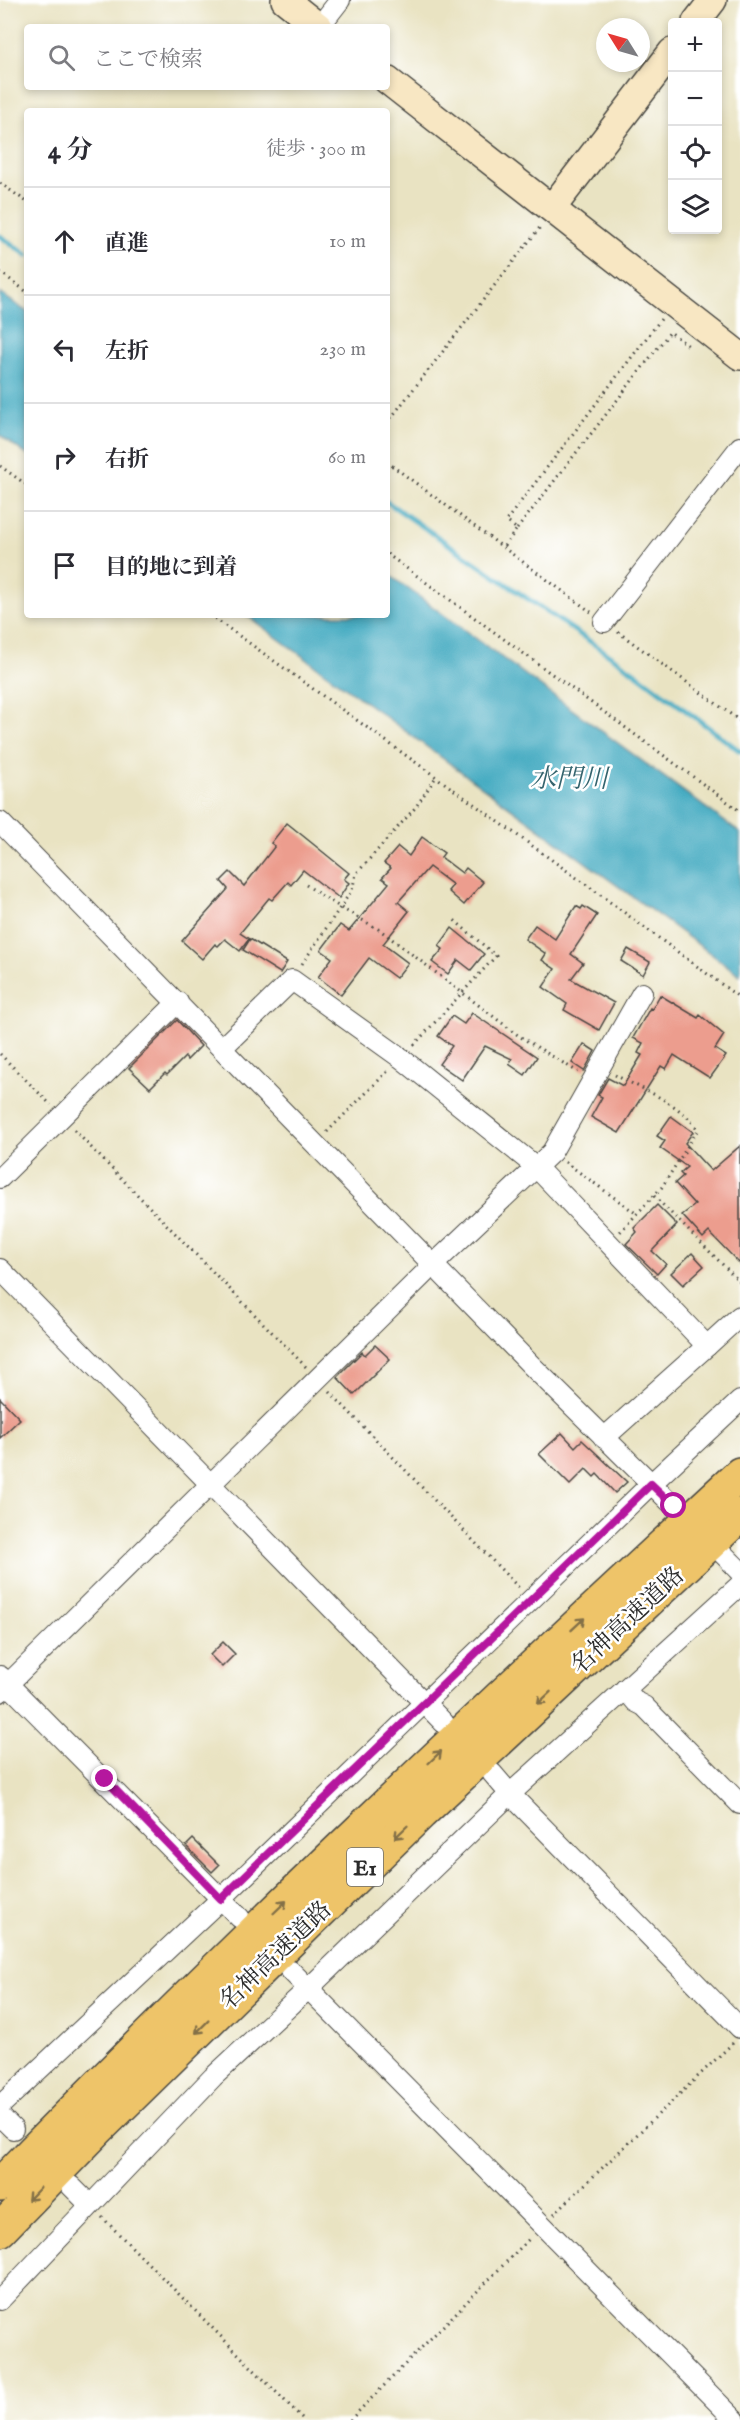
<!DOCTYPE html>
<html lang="ja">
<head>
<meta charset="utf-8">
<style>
	body { margin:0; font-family:"IM FELL English","Noto Serif JP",serif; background:#f7f7f7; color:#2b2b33 }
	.controls { position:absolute; right:18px; top:18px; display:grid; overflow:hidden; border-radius:6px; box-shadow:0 3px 9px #0003 }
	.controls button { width:54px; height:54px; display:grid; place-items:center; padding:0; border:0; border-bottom:2px solid #e1e1e2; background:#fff; color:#2b2b33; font:30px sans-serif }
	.compass { position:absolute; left:596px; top:18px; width:54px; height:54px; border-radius:50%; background:#fff; box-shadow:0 3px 9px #0003; rotate:307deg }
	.stop { position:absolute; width:18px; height:18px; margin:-14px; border:4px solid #b5179e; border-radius:50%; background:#fff }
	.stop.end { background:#b5179e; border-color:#fff; box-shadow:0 2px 6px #0008 }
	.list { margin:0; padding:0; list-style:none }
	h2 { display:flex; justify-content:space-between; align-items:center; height:78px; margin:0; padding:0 24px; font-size:26px }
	h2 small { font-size:20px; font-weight:400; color:#7c7c81 }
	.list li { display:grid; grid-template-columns:39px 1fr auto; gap:18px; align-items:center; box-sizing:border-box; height:108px; padding:0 24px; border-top:2px solid #e1e1e2 }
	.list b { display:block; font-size:22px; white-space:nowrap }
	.list em { font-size:20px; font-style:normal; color:#7c7c81 }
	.icon { flex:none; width:33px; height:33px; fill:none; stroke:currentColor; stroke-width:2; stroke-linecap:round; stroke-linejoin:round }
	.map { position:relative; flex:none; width:740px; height:2420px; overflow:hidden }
	.search { position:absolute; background:#fff; box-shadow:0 3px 9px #0003; left:24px; top:24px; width:366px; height:66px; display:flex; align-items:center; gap:15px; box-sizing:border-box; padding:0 21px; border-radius:6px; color:#7c7c81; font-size:22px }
	.panel { position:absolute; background:#fff; box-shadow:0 3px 9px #0003; left:24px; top:108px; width:366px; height:510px; border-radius:6px }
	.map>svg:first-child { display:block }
	.water { fill:#40a9c0; stroke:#366a76; stroke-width:1.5 }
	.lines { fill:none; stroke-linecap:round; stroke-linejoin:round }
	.stream { stroke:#40a9c0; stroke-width:5 }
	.building { fill:#ec9d8e }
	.street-casing { stroke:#484742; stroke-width:22 }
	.secondary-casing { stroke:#484742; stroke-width:30 }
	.highway-casing { stroke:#484742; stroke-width:36 }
	.path { stroke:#484742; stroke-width:3; stroke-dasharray:1.5 4.5; stroke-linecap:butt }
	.street { stroke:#fff; stroke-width:20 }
	.secondary { stroke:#f8e7c3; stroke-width:27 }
	.highway { stroke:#eec469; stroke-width:33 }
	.oneway { stroke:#837047 }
	.route { stroke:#b5179e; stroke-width:8 }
	.labels { text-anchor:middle; stroke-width:5; stroke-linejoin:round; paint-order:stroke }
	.shield { fill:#fff; stroke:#6b6b6b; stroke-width:1.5 }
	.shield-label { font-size:22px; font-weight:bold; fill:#2b2b2b }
	.street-label { font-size:24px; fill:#2b2b2b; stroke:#fff }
	.water-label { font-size:26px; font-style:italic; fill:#34646e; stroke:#fff }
</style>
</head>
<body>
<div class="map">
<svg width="740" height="2420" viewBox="0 0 740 2420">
	<rect width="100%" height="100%" fill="#fff"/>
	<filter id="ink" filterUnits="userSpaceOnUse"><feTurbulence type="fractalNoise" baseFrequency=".0167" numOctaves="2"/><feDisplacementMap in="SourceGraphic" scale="12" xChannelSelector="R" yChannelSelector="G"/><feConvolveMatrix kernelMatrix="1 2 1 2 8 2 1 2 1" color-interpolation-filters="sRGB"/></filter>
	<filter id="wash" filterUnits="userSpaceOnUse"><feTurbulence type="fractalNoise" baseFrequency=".008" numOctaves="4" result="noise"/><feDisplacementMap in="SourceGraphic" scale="24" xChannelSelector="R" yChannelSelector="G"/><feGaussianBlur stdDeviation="1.35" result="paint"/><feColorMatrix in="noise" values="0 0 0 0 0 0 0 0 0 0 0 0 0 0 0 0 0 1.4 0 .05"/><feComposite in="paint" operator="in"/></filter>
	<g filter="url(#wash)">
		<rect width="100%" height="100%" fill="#e9e3c2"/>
		<!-- water -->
		<g class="water">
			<path d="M0 293 27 312V455L0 435Z"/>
			<path d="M387 573 740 833V975L246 615H387Z"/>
		</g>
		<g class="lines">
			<!-- stream -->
			<g class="stream">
				<path d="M0 236 27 255"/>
				<path d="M387 502 633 671 740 751"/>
			</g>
		</g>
		<g id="blocks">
			<!-- building -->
			<g class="building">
				<path d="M287 823 349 873 344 879 349 883 339 898 303 870 291 885 288 882 272 900 269 898 240 933 249 939 240 951 225 939 218 946 215 944 202 959 182 941 228 889 221 881 230 872 244 886 275 846 271 843Z"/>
				<path d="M422 837 444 853 441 857 462 873 466 868 483 882 464 905 448 891 453 885 429 867 398 902 409 911 383 944 408 963 396 978 369 958 341 995 318 977 332 958 321 950 340 925 349 931 389 883 382 878 391 868 384 863 398 847 409 856Z"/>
				<path d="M576 906 581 909 583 906 597 915 571 954 583 963 571 979 614 1003 599 1030 564 1010 567 1004 543 987 555 969 542 960 546 954 525 939 535 925 555 939Z"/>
				<path d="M452 928 484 954 471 970 458 960 448 974 432 962 443 949 439 946Z"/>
				<path d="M250 939 287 962 280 973 243 950Z"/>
				<path d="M628 949 650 962 643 975 621 961Z"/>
				<path d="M660 995 698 1018 700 1015 724 1035 715 1049 726 1056 710 1078 674 1055 666 1069 661 1066 619 1133 591 1117 602 1097 598 1095 608 1078 623 1086 642 1055 638 1053 643 1043 633 1038 650 1008 652 1009Z"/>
				<path d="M472 1013 537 1057 525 1075 509 1064 512 1059 485 1046 462 1080 439 1064 452 1046 438 1036 452 1016 464 1024Z"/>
				<path d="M177 1020 201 1046 187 1060 185 1057 167 1075 165 1073 150 1088 129 1068Z"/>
				<path d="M584 1044 595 1051 584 1071 572 1063Z"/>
				<path d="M671 1116 693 1132 685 1143 711 1171 740 1146V1264L709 1232 703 1238 682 1215 695 1205 675 1183 683 1176 680 1173 687 1167 660 1148 665 1141 657 1136Z"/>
				<path d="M657 1205 677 1225 652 1251 666 1264 657 1274 626 1244 637 1232 634 1228Z"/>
				<path d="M692 1253 704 1266 683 1285 671 1273Z"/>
				<path d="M375 1345 390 1359 354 1395 337 1377 362 1352 365 1355Z"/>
				<path d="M0 1398 20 1419 0 1438Z"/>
				<path d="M562 1433 575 1447 582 1440 627 1482 615 1493 597 1474 594 1477 586 1469 570 1485 539 1454Z"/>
				<path d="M223 1642 235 1654 222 1667 210 1655Z"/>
				<path d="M193 1839 219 1865 212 1872 186 1846Z"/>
			</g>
		</g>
	</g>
	<g filter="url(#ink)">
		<use href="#blocks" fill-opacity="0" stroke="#484742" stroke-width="1.5"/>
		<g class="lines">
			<defs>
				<g id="street">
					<path d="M319 27 340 0"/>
					<path d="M604 622 740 447"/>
					<path d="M0 822 532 1366 674 1506"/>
					<path d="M222 1048 292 980 401 1058 535 1166 707 1346 604 1438"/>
					<path d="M0 1178 178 1002"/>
					<path d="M0 1269 444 1723"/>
					<path d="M707 1346 740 1316"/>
					<path d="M723 1554 740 1571"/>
					<path d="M0 1676 240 1918"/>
					<path d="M625 1689 636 1702 644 1706 740 1804"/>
					<path d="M0 1692 433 1265 552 1152 642 993"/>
					<path d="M492 1773 510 1794 740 2028"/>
					<path d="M291 1971 735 2420"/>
					<path d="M0 2106 221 1899 651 1484 740 1401"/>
					<path d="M0 2116 13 2129"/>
					<path d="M71 2186 90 2205"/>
					<path d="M0 2300 213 2077 309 1988 510 1794 740 1585"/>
				</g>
				<g id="secondary">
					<path d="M285 0 319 27"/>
					<path d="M696 22 713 0"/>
					<path d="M387 80 740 356"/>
					<path d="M552 208 672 52"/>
				</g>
				<g id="highway">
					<path d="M0 2185C239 1940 489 1706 740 1474"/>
					<path d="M0 2230 97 2130 421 1813 740 1515"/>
				</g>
			</defs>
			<!-- street casing -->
			<use href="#street" class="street-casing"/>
			<!-- secondary casing -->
			<use href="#secondary" class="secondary-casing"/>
			<!-- highway casing -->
			<use href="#highway" class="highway-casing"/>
			<!-- path -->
			<g class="path">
				<path d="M0 183 27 202"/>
				<path d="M0 272 27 292"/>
				<path d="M387 423 541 226"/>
				<path d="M387 462 591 612"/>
				<path d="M0 466 27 485"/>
				<path d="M517 529 670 332 690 347"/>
				<path d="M504 546 517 529 506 521 661 319"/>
				<path d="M387 554 740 811"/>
				<path d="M210 615 591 888 740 998"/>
				<path d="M618 632 740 721"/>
				<path d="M306 885 341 908 380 930 519 1036 578 1072"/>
				<path d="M302 964 352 890 356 874 415 808 436 777"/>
				<path d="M414 1045 496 956 453 919"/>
				<path d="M0 1054 51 1105"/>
				<path d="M615 1075C643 1090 681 1103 698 1130L662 1187 620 1232"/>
				<path d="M74 1130 306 1367"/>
				<path d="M327 1132 388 1071"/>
				<path d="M565 1162 637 1214"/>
				<path d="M654 1196 740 1282"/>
				<path d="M330 1392 519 1588"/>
				<path d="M554 2214 734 2042"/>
				<path d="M102 2217 304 2420"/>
				<path d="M350 2420 530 2238"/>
			</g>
			<!-- street -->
			<use href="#street" class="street"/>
			<!-- secondary -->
			<use href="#secondary" class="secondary"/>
			<!-- highway -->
			<use href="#highway" class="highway"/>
		</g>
		<!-- one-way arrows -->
		<defs><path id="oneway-shaft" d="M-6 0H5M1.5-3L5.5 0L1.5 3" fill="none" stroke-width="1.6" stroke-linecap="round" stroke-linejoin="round" transform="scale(1.5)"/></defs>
		<g class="oneway">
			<use href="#oneway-shaft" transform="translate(578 1624) rotate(-43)"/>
			<use href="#oneway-shaft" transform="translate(544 1698) rotate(137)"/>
			<use href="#oneway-shaft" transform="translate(435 1757) rotate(-44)"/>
			<use href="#oneway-shaft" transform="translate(401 1832) rotate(136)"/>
			<use href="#oneway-shaft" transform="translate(280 1907) rotate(-44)"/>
			<use href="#oneway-shaft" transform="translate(202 2027) rotate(135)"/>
			<use href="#oneway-shaft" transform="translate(34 2194) rotate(134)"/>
		</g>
	</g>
	<g class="lines" filter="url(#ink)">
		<!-- route -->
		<path class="route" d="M105 1779 221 1899 651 1484 674 1506"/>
	</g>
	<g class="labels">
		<!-- shield labels -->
		<rect class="shield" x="347" y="1848" width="36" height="38" rx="4.5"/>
		<g class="shield-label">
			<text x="365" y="1875">E1</text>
		</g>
		<!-- street labels -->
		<g class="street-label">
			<text transform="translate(627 1620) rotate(-43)" y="8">名神高速道路</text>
			<text transform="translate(275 1955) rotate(-44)" y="8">名神高速道路</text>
		</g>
		<!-- water labels -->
		<g class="water-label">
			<text x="569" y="787">水門川</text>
		</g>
	</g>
</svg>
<div class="controls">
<button>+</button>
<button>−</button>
<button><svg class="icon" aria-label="locate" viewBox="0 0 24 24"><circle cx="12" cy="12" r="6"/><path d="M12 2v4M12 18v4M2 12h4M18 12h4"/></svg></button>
<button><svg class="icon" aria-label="layers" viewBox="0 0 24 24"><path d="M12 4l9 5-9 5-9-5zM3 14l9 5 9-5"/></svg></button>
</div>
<svg class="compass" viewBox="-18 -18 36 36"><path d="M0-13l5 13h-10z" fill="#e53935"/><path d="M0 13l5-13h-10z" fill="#7c7c81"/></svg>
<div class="stop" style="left:674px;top:1506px"></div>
<div class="stop end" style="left:105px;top:1779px"></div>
<div class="search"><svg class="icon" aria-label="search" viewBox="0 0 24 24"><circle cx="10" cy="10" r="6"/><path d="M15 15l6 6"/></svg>ここで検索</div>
<section class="panel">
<h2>4 分<small>徒歩 · 300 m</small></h2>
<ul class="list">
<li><svg class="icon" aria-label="ahead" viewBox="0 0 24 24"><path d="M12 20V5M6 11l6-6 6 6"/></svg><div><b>直進</b></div><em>10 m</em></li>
<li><svg class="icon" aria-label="left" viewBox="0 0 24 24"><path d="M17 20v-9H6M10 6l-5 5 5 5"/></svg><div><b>左折</b></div><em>230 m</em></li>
<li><svg class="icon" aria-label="right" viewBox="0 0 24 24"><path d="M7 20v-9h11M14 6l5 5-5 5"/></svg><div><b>右折</b></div><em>60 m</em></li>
<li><svg class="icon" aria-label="arrive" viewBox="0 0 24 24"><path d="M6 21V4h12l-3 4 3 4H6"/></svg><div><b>目的地に到着</b></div></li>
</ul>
</section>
</div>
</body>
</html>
